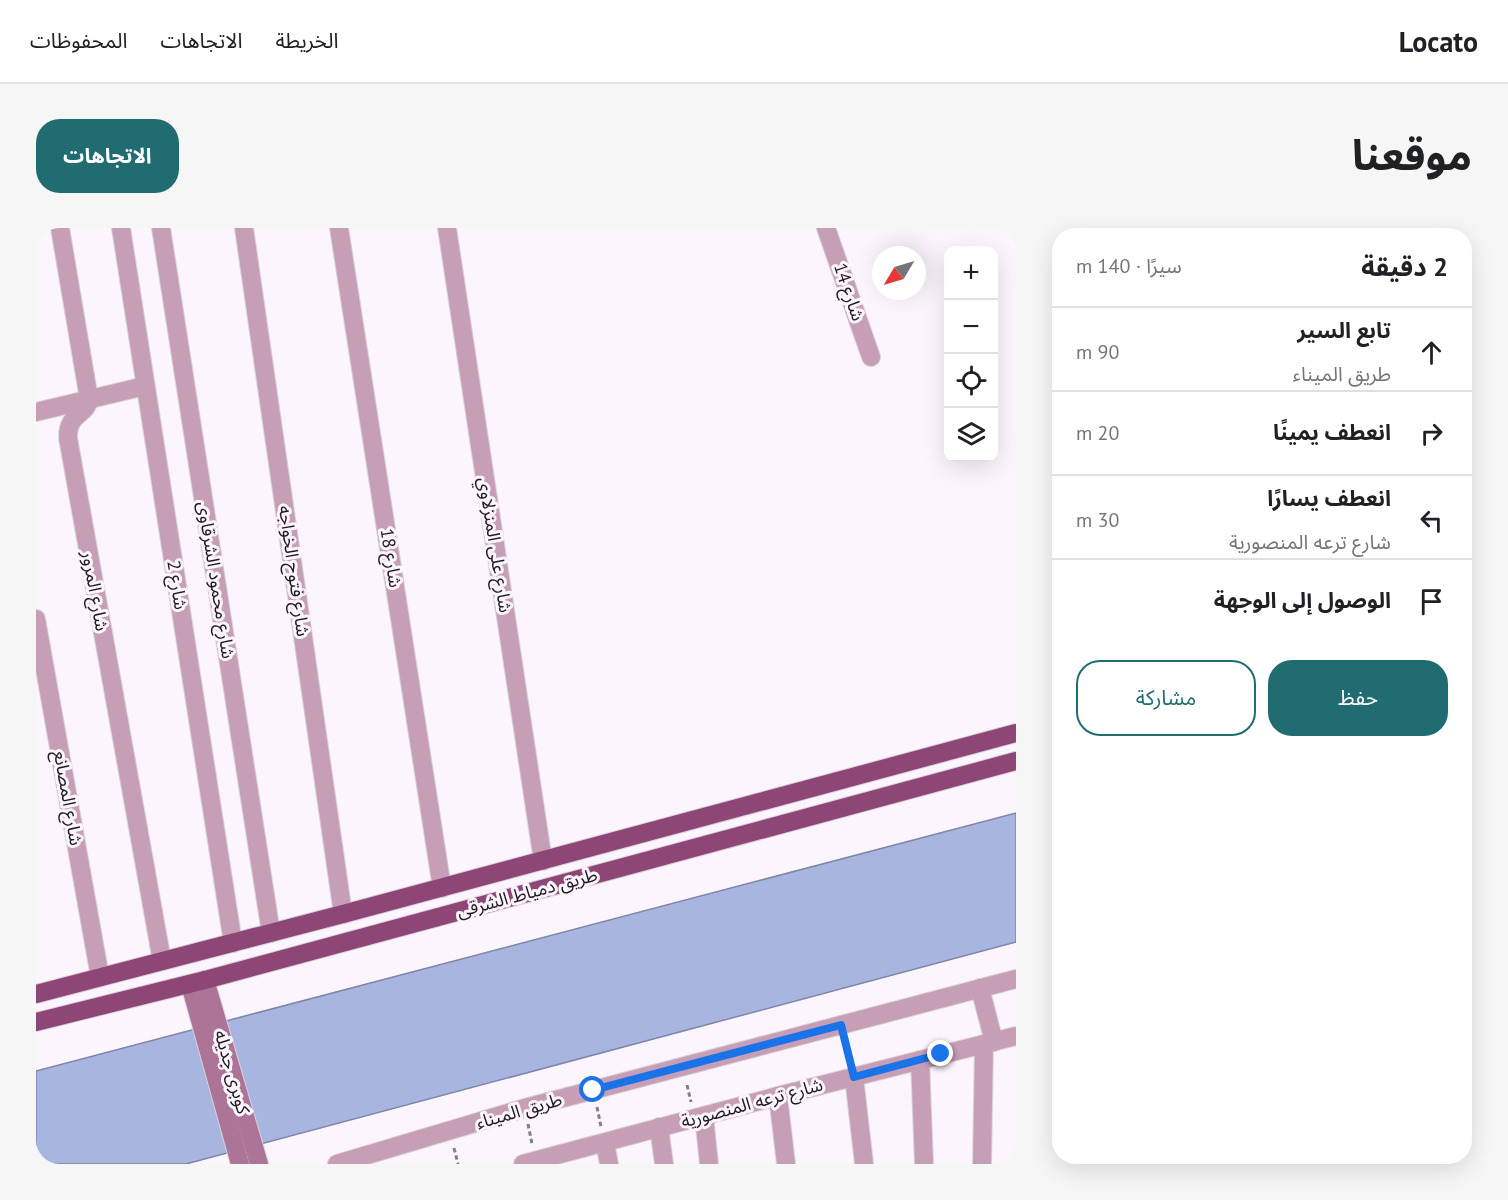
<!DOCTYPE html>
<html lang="ar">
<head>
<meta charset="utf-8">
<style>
	body { margin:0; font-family:"PT Sans","Noto Sans Arabic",sans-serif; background:#f6f6f6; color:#202124; direction:rtl }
	.controls { position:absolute; right:18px; top:18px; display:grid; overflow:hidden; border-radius:12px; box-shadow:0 6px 24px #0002 }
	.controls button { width:54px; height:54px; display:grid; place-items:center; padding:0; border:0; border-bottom:2px solid #e0e0e0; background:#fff; color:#202124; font:30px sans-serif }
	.compass { position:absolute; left:836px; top:18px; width:54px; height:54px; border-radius:50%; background:#fff; box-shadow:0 6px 24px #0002; rotate:232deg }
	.stop { position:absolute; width:18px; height:18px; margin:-14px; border:4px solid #1a73e8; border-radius:50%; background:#fff }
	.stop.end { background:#1a73e8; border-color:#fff; box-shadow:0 2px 6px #0008 }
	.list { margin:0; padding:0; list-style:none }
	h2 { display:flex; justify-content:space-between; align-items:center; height:78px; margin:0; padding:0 24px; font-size:26px }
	h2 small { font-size:20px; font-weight:400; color:#757577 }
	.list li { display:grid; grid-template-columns:39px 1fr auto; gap:18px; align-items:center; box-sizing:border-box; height:84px; padding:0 24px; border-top:2px solid #e0e0e0 }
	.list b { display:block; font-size:22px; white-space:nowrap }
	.list p { margin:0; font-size:20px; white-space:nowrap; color:#757577 }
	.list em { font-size:20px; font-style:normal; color:#757577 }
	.actions { display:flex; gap:12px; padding:18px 24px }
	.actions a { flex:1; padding:14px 0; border:2px solid #206c71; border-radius:24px; text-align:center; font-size:21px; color:#206c71 }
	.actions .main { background:#206c71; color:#fff }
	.icon { flex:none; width:33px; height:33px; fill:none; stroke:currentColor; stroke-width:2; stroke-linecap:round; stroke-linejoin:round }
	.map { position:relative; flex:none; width:980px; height:936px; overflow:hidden; direction:ltr; border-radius:24px }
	header { display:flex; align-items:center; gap:36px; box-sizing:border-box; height:84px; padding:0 30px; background:#fff; border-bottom:2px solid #e0e0e0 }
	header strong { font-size:28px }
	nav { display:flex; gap:33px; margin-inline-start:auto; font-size:21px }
	.intro { display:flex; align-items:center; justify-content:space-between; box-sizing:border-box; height:144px; padding:0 36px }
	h1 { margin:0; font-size:42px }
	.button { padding:15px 27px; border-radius:24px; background:#206c71; color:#fff; font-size:21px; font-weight:700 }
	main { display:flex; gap:36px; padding:0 36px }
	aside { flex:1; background:#fff; border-radius:24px; box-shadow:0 6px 24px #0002 }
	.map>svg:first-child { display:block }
	.water { fill:#a8b5e0; stroke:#7f86a6; stroke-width:1.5 }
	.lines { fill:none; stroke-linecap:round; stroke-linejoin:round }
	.minor-casing { stroke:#d8d2da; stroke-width:20 }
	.tertiary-casing { stroke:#d8d2da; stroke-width:20 }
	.secondary-casing { stroke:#d8d2da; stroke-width:20 }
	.trunk-casing { stroke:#d8d2da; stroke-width:20 }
	.path { stroke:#847e85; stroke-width:3; stroke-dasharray:4.5 3; stroke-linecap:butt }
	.minor { stroke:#c69fb7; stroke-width:18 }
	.tertiary { stroke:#c69fb7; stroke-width:18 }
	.secondary { stroke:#ac7497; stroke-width:18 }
	.trunk { stroke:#8e4676; stroke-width:18 }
	.route { stroke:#1a73e8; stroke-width:8 }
	.labels { text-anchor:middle; stroke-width:6; stroke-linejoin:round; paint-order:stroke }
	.street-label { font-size:18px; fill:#1e1a1f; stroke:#fcf5fe }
</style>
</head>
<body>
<header>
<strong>Locato</strong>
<nav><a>الخريطة</a><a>الاتجاهات</a><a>المحفوظات</a></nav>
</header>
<div class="intro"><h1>موقعنا</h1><a class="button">الاتجاهات</a></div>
<main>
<aside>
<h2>2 دقيقة<small>سيرًا · 140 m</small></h2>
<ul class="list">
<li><svg class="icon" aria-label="ahead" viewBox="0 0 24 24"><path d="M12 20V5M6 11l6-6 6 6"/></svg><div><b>تابع السير</b><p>طريق الميناء</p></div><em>90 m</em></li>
<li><svg class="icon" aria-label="right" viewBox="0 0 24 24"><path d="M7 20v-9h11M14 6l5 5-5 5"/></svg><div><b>انعطف يمينًا</b></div><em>20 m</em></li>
<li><svg class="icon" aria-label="left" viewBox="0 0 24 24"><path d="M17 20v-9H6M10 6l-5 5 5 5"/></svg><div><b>انعطف يسارًا</b><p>شارع ترعه المنصورية</p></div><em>30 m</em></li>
<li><svg class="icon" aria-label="arrive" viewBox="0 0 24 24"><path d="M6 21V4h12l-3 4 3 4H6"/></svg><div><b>الوصول إلى الوجهة</b></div></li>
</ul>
<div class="actions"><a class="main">حفظ</a><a>مشاركة</a></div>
</aside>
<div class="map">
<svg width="980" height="936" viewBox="0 0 980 936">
	<rect width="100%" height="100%" fill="#fcf5fe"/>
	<!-- water -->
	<path class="water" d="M980 585V714L150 936H0V843Z"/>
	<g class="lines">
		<defs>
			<g id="minor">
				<path d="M24 0 53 171C51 184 40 185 35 195 32 200 32 205 32 210L126 733"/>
				<path d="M85 0 197 715"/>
				<path d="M125 0 235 705"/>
				<path d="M208 0 307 686"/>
				<path d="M303 0 406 660"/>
				<path d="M411 0 507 633"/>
				<path d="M790 0 835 129"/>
				<path d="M0 184 109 158"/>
				<path d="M0 391 64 749"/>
				<path d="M884 832 888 936"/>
				<path d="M818 849 828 936"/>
				<path d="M742 868 750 936"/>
				<path d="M668 888 673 936"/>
				<path d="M623 899 628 936"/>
				<path d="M569 915 573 936"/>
				<path d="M487 936 742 868 980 808"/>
				<path d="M946 936 948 816"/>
			</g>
			<g id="tertiary">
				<path d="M944 760 958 814"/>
				<path d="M301 936 489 880 980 751"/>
			</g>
			<g id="secondary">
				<path d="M169 752 223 936"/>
				<path d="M154 756 204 936"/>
			</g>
			<g id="trunk">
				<path d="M0 766 307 686 980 505"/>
				<path d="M0 794 169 752 980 533"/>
			</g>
		</defs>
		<!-- minor casing -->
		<use href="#minor" class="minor-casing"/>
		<!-- tertiary casing -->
		<use href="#tertiary" class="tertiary-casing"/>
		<!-- secondary casing -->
		<use href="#secondary" class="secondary-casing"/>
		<!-- trunk casing -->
		<use href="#trunk" class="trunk-casing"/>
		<!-- path -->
		<g class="path">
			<path d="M809 813 814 832"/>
			<path d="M651 857 655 874"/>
			<path d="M561 879 565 899"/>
			<path d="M492 896 496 916"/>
			<path d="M418 920 422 936"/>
		</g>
		<!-- minor -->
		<use href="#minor" class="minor"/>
		<!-- tertiary -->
		<use href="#tertiary" class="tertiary"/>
		<!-- secondary -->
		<use href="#secondary" class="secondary"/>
		<!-- trunk -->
		<use href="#trunk" class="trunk"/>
	</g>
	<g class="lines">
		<!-- route -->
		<path class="route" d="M557 862 805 797 818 849 905 826"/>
	</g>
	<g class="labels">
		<!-- street labels -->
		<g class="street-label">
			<text transform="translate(813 64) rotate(71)" y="6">شارع 14</text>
			<text transform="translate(459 317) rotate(81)" y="6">شارع على المنزلاوي</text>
			<text transform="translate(355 330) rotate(81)" y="6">شارع 18</text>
			<text transform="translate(258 343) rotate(82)" y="6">شارع فتوح الخواجه</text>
			<text transform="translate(180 352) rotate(81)" y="6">شارع محمود الشرقاوى</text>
			<text transform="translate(141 357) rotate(81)" y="6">شارع 2</text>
			<text transform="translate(59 363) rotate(80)" y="6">شارع المرور</text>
			<text transform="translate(32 570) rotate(80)" y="6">شارع المصانع</text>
			<text transform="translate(491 665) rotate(-15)" y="6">طريق دمياط الشرقى</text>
			<text transform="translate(196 844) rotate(74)" y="6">كوبرى جديله</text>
			<text transform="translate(716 875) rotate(-15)" y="6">شارع ترعه المنصورية</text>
			<text transform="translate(483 883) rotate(-16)" y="6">طريق الميناء</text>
		</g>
	</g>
</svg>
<div class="controls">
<button>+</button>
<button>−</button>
<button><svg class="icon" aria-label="locate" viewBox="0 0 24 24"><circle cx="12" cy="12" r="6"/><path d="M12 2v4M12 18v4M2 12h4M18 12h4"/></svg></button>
<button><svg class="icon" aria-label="layers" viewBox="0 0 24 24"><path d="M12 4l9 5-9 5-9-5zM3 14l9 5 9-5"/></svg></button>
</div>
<svg class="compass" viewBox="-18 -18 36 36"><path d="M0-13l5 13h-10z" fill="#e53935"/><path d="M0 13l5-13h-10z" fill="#757577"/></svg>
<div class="stop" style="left:557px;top:862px"></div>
<div class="stop end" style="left:905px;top:826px"></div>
</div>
</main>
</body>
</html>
